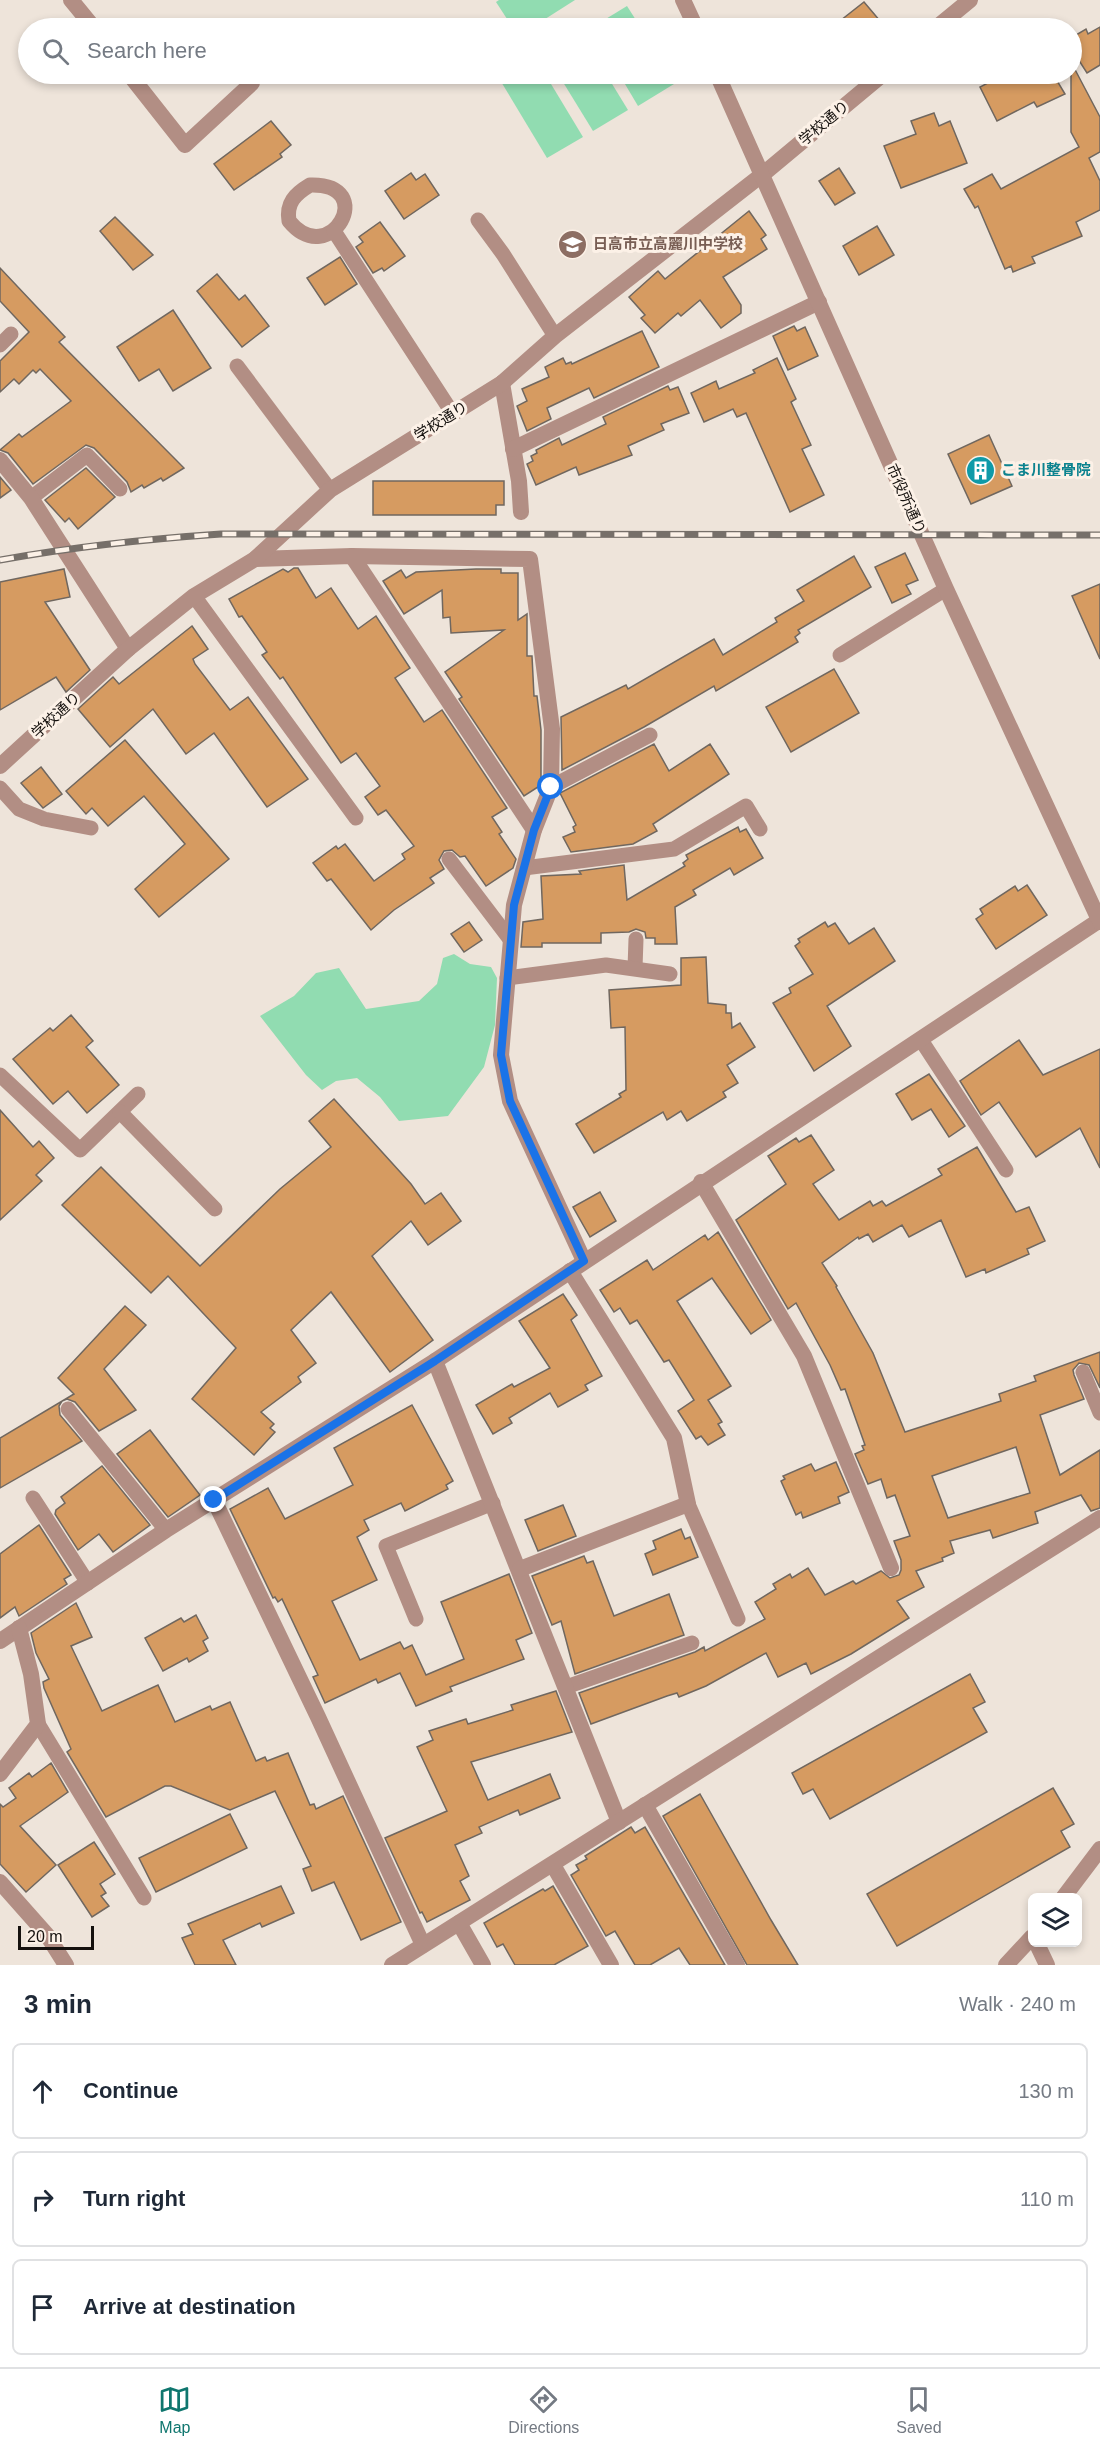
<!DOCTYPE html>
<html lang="en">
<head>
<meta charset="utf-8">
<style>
	body { margin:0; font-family:Arial,"Noto Sans JP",sans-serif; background:#f2f2f3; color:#1f2937 }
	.controls { position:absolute; right:18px; bottom:18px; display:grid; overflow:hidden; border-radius:9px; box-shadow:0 3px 9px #0003 }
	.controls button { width:54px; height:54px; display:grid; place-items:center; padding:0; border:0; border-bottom:2px solid #e0e1e3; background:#fff; color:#1f2937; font:30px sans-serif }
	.scale { position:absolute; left:18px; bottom:15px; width:76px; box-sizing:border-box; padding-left:6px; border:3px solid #15110e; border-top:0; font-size:16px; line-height:21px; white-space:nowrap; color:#15110e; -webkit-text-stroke:4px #fcf1e7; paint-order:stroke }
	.stop { position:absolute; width:18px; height:18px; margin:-14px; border:4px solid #1a73e8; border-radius:50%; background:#fff }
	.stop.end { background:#1a73e8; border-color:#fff; box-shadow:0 2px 6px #0008 }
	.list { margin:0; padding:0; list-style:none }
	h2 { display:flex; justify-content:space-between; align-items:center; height:78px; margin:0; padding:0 24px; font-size:26px }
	h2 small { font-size:20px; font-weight:400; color:#747a83 }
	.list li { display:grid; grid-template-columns:39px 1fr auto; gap:18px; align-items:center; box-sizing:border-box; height:96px; margin:0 12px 12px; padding:0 12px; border:2px solid #e0e1e3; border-radius:9px }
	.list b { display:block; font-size:22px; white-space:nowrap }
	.list em { font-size:20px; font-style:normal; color:#747a83 }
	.icon { flex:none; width:33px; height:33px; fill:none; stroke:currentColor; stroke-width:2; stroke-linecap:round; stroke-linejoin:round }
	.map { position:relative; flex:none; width:1100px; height:1965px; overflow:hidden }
	.search { position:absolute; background:#fff; box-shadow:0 3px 9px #0003; left:18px; right:18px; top:18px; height:66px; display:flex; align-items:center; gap:15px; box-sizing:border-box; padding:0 21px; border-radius:33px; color:#747a83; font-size:22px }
	.sheet { height:402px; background:#fff }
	nav { display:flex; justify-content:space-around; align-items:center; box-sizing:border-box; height:84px; border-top:2px solid #e0e1e3; background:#fff; font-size:16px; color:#747a83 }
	nav a { display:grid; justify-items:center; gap:3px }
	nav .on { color:#0f766e }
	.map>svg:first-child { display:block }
	.green { fill:#91dcb1 }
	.building { fill:#d69b61; stroke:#70675f; stroke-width:1.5; fill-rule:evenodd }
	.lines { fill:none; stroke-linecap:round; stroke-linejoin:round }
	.service { stroke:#b28e84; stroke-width:15 }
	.minor { stroke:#b28e84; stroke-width:16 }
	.tertiary { stroke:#b28e84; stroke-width:16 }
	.rail-casing { stroke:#766f69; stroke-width:7 }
	.rail { stroke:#fcf1e7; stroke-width:4.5; stroke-dasharray:14; stroke-linecap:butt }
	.route { stroke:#1a73e8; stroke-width:8 }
	.labels { text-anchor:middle; stroke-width:6; stroke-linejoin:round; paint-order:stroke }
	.street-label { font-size:15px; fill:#15110e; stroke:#fcf1e7 }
	.education-label { font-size:15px; font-weight:bold; fill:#785e54; stroke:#fcf1e7; text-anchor:start }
	.culture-label { font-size:15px; font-weight:bold; fill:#0d838f; stroke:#fcf1e7; text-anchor:start }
</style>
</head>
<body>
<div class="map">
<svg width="1100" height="1965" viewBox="0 0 1100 1965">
	<rect width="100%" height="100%" fill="#eee4da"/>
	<!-- green -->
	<g class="green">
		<path d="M499 0H575L531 28H513L496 2Z"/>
		<path d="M627 6 641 28H591Z"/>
		<path d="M511 74H545L583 137 547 158 500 80Z"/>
		<path d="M558 74H606L628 110 593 131Z"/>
		<path d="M619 74H668L674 84 638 106Z"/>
		<path d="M454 954 470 964 491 967 497 978 495 1025 484 1067 448 1116 399 1121 380 1097 357 1078 336 1081 322 1090 306 1075 260 1016 294 996 316 973 339 968 366 1009 419 1001 437 984 443 958Z"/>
	</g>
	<!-- building -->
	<g class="building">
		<path d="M864 2 886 28H831Z"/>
		<path d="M1100 27V65L1087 73 1071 48V38L1086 29 1088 34Z"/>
		<path d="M1071 62 1100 117V152L1089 158 1100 181V210L1076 222 1082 236 1032 257 1035 263 1013 272 1011 266 1005 269 978 206 975 208 964 189 992 174 1001 189 1079 147 1071 132Z"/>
		<path d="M1005 74H1053L1065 94 1037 107 1034 102 997 121 980 87Z"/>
		<path d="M934 113 939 126 950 121 967 163 901 188 884 146 916 134 911 121Z"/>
		<path d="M271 121 291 145 280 154 282 157 234 190 214 164Z"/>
		<path d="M839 168 855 193 835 205 819 181Z"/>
		<path d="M411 173 416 180 425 174 439 195 404 219 385 191Z"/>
		<path d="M749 211 766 235 761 239 767 249 723 277 741 305V313L721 328 700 300 681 316 678 313 655 333 641 318 645 315 629 297 658 271 665 279Z"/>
		<path d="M115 217 153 255 133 270 100 231Z"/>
		<path d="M380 222 405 256 384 271 382 268 373 273 356 247 363 242 359 237Z"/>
		<path d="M877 226 894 255 859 275 843 246Z"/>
		<path d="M340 257 357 284 325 305 307 278Z"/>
		<path d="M0 268 65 337 59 342 184 468 163 481 161 478 144 488 142 485 131 492 127 482 94 448 86 445 33 484 8 453 0 450 19 434 22 437 71 401 40 369 36 373 33 370 19 384 14 379 0 392V361L29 332 0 301Z"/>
		<path d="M217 274 239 300 245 295 269 326 242 347 197 291Z"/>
		<path d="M173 310 211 368 173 391 159 369 139 381 117 347Z"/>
		<path d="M794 326 797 331 805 327 818 356 788 370 773 336Z"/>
		<path d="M642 331 659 367 594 398 589 388 547 408 551 419 527 431 517 406 527 401 522 389 549 377 545 367 563 358 566 364 571 362 572 364Z"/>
		<path d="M777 358 796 399 791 402 811 445 802 449 824 495 790 512 746 413 737 417 733 409 704 422 691 393 716 381 719 389 755 373 753 370Z"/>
		<path d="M668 386 670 390 678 387 689 413 661 424 664 430 628 446 632 455 579 475 576 467 536 485 527 464 533 461 531 456 537 453 536 450 559 438 562 445 606 424 603 417Z"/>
		<path d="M989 435 1012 486 971 504 948 454Z"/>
		<path d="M86 468 115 497 78 529 69 518 65 522 45 500Z"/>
		<path d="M0 477 11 490 0 498Z"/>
		<path d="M373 481H504V505H496V515H373Z"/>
		<path d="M905 553 918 580 906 585 911 594 892 603 875 567Z"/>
		<path d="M854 556 871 587 798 630 800 633 795 637 798 642 716 691 714 686 644 727 562 770 561 717 626 685 628 689 714 639 723 655 777 622 775 618 804 601 797 590Z"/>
		<path d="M294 568H298L316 598 331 588 358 629 376 616 410 668 395 678 424 722 442 710 507 808 492 817 502 832 499 834 516 859 513 868 486 886 465 856 460 857 452 850 444 851 439 860 444 869 430 878 434 883 394 910 371 930 331 879 327 881 313 863 336 846 338 849 345 844 374 881 405 859 402 854 414 846 386 810 378 815 365 797 380 786 356 753 341 763 283 677 280 679 262 655 267 652 242 616 239 617 229 599 283 569 288 572Z"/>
		<path d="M64 569 70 597 45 602 90 670 66 692 56 677 0 710V582Z"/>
		<path d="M476 569H501V573H518V620L527 614V656H532L534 696H537L541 730V785L524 796 459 699 462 697 445 672 504 630 451 633 450 617 443 618 442 590 404 614 383 581 401 570 406 578 416 572Z"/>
		<path d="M1100 584V659L1072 596Z"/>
		<path d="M192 626 208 649 193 659 195 664 230 710 248 697 308 779 267 807 214 733 186 754 153 709 110 747 78 709 113 677 119 684Z"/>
		<path d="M834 669 859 713 791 752 766 707Z"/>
		<path d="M125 740 229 859 159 917 135 889 185 844 144 796 108 826 92 808 86 814 66 791Z"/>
		<path d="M654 744 669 771 710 744 729 774 653 824 657 831 633 844 571 852 563 837 575 832 573 827 576 825 560 793Z"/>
		<path d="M41 767 62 794 43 808 21 783Z"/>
		<path d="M738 827 740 832 746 829 763 858 734 875 730 868 693 890 696 895 675 907 677 944H655V938H646L645 932 636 929 629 932 601 933V943H542V947H521L523 922 543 919 541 876 581 874 579 871 624 865 627 900 685 866 683 863 688 859 686 855Z"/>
		<path d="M1027 885 1047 915 996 949 976 919 983 914 980 909 1015 886 1018 891Z"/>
		<path d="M469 922 482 940 464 952 451 934Z"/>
		<path d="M825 922 828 927 835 923 849 944 874 928 895 961 827 1006 851 1046 814 1071 773 1003 791 993 789 988 813 974 795 946 800 942 798 939Z"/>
		<path d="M706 957 708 1003 726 1005V1013H731L732 1028 740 1023 755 1047 727 1065 738 1083 723 1092 726 1097 687 1121 681 1111 667 1120 663 1112 594 1153 576 1124 621 1097 619 1094 626 1090 625 1027 611 1028 609 990 681 985V958Z"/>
		<path d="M71 1015 93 1041 86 1047 119 1085 87 1113 68 1091 53 1104 13 1059 50 1028 53 1031Z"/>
		<path d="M1019 1040 1043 1075 1100 1049V1168L1080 1128 1036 1157 999 1102 981 1115 960 1081Z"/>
		<path d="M929 1074 965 1126 949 1137 931 1109 912 1120 896 1094Z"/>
		<path d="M334 1099 411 1184 425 1204 441 1193 461 1221 428 1245 411 1221 372 1256 433 1340 390 1372 331 1292 291 1330 316 1363 298 1377 301 1382 261 1412 274 1424 270 1428 275 1432 254 1455 192 1399 236 1348 168 1276 151 1293 62 1205 101 1167 200 1266 280 1189 331 1147 309 1121Z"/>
		<path d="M0 1110 33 1147 39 1141 54 1158 36 1175 42 1181 0 1220Z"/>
		<path d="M811 1135 834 1170 813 1184 839 1220 870 1201 873 1206 882 1201 886 1206 942 1175 938 1169 977 1147 1016 1212 1029 1207 1045 1241 1027 1249 1029 1254 986 1273 985 1269 966 1277 941 1220 909 1237 902 1225 873 1242 868 1234 859 1239 858 1237 822 1263 837 1286 836 1287 873 1353 905 1432 1001 1401 999 1394 1036 1381 1034 1376 1100 1352V1388L1089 1365 1079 1363 1073 1370 1074 1375 1084 1399 1040 1415 1060 1475 1100 1450V1508L1091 1511 1081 1495 1035 1512 1038 1523 993 1538 990 1530 950 1541 954 1553 942 1558 943 1561 916 1571 924 1587 897 1601 909 1618 851 1654 811 1674 806 1663 778 1677 766 1653 706 1686 679 1697 677 1693 667 1696 591 1724 579 1693 695 1652 704 1647 705 1651 765 1619 755 1602 776 1589 773 1584 790 1574 792 1578 808 1568 825 1595 853 1581 856 1584 881 1571 890 1578 899 1575 901 1570V1560L894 1541 910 1536 895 1495 887 1498 881 1479 868 1484 855 1454 864 1450 862 1446 865 1445 845 1389 841 1390 830 1365 796 1303 788 1309 736 1220 786 1184 768 1156 796 1138 799 1142ZM1016 1447 1030 1493 948 1518 932 1476Z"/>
		<path d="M600 1192 616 1221 590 1237 573 1207Z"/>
		<path d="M718 1232 771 1320 751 1334 712 1278 677 1301 731 1386 708 1400 722 1422 718 1424 725 1435 708 1445 701 1436 696 1439 678 1411 694 1400 669 1360 664 1362 637 1320 630 1324 620 1308 614 1312 600 1290 647 1260 653 1270 705 1235 708 1240Z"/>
		<path d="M563 1294 577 1315 571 1320 602 1376 585 1385 588 1390 558 1407 550 1393 509 1418 512 1423 493 1434 476 1405 512 1384 514 1387 550 1368 519 1321Z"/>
		<path d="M125 1306 146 1325 104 1369 136 1410 99 1431 75 1402 67 1399 62 1401 59 1406 60 1415 82 1441 0 1488V1438L74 1394 58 1378Z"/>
		<path d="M412 1405 453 1481 446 1485 448 1489 405 1511 401 1503 364 1520 369 1530 357 1537 377 1580 332 1601 360 1660 400 1642 404 1649 412 1645 426 1675 464 1659 441 1602 509 1574 532 1633 516 1640 524 1659 450 1687 452 1691 416 1706 400 1673 378 1683 376 1679 325 1703 313 1677 318 1675 282 1599 278 1602 275 1597 273 1598 230 1509 268 1488 285 1519 353 1485 334 1448Z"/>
		<path d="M150 1430 200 1495 168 1517 117 1454Z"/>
		<path d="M836 1462 849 1492 838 1497 840 1503 803 1518 801 1512 796 1515 781 1481 785 1479 783 1476 811 1464 815 1471Z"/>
		<path d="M102 1466 150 1525 113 1552 99 1534 78 1550 55 1514 56 1510 65 1503 61 1497Z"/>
		<path d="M563 1505 576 1536 538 1551 525 1520Z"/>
		<path d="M39 1525 71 1575 64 1579 67 1584 19 1616 15 1607 0 1618V1554Z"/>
		<path d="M681 1529 685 1539 690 1537 698 1557 653 1575 645 1554 656 1549 653 1541Z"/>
		<path d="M584 1556 587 1563 593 1561 614 1616 669 1594 684 1635 575 1674 561 1621 552 1625 532 1576Z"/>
		<path d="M76 1603 92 1637 71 1646 102 1711 158 1685 175 1722 210 1706 212 1710 230 1702 256 1761 265 1757 267 1761 288 1753 310 1805 314 1804 316 1809 343 1796 401 1922 361 1940 334 1882 312 1891 303 1869 311 1866 275 1791 230 1810 171 1786H165L106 1817 67 1752 71 1749 44 1688 43 1682 49 1679 36 1653 31 1633Z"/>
		<path d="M196 1615 208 1638 203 1641 208 1651 189 1662 187 1658 163 1671 145 1638 181 1618 184 1622Z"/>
		<path d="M970 1674 985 1702 973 1708 987 1732 830 1819 813 1789 803 1794 792 1773Z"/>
		<path d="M556 1691 572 1732 471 1762 488 1800 550 1774 560 1798 520 1815 518 1810 479 1827 482 1833 455 1845 469 1876 460 1881 470 1900 427 1922 422 1912 420 1913 385 1838 447 1811 417 1747 433 1740 429 1731 466 1719 468 1724 513 1710 511 1705Z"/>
		<path d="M51 1763 68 1792 20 1826 56 1865 26 1892 0 1864V1804L3 1807 16 1798 9 1788 29 1773 32 1777Z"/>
		<path d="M1053 1788 1074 1824 1061 1831 1070 1847 897 1946 867 1894Z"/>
		<path d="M700 1794 771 1920 798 1965H747L663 1816Z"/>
		<path d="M230 1814 247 1848 156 1892 139 1858Z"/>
		<path d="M631 1827 635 1833 645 1827 725 1965H690L679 1948 650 1965H635L615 1931 606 1936 571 1875 579 1870 576 1865 587 1859 585 1856Z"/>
		<path d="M94 1842 115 1874 100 1884 106 1893 101 1896 109 1906 92 1917 58 1865Z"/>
		<path d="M281 1886 294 1913 262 1927 260 1923 223 1940 236 1965H195L182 1938 193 1934 188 1924Z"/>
		<path d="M553 1886 588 1946 554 1965H515L503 1944 497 1947 484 1923 543 1889 545 1891Z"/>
	</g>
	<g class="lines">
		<!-- service -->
		<g class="service">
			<path d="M310 185C380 183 330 271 289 221 286 203 295 194 310 185Z"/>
			<path d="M478 220 503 254 555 336"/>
			<path d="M334 231 453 414"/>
			<path d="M0 345 11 334"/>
			<path d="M237 366 330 490"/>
			<path d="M31 498 87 455 120 489"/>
			<path d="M194 596 356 818"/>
			<path d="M840 655 946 589"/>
			<path d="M551 787 650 735"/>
			<path d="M0 788 19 809 44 819 91 828"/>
			<path d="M449 859 509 938"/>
			<path d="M524 868 674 849 746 806 760 829"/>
			<path d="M635 968 636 939"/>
			<path d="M507 978 606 965 670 974"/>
			<path d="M921 1040 1006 1170"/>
			<path d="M0 1075 80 1150 138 1094"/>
			<path d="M120 1112 215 1209"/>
			<path d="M1083 1372 1100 1413"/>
			<path d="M68 1409 166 1530"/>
			<path d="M33 1498 88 1583"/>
			<path d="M688 1504 738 1619"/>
			<path d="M416 1619 386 1546 493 1503"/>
			<path d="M566 1687 692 1643"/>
			<path d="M38 1724 144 1898"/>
		</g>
		<!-- minor -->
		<g class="minor">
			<path d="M71 0 94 28"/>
			<path d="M936 28 970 0"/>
			<path d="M129 74 185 145 252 83"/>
			<path d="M502 383 519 481 521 512"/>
			<path d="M513 449 819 302"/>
			<path d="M0 460 31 498 128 649"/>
			<path d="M352 556 534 830"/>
			<path d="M255 559 352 556 530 559 552 729 551 787 534 830 514 905 501 1055 510 1101 584 1261"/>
			<path d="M0 766 128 649 194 596 255 559 330 490 502 383 555 336 763 174 883 74"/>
			<path d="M701 1182 804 1356 891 1568"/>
			<path d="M435 1361 619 1822"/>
			<path d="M214 1500 318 1717 423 1945"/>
			<path d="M520 1569 688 1504 674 1438 570 1271"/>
			<path d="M0 1641 166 1530 435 1361 1100 920"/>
			<path d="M0 1774 38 1724 31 1674 19 1628"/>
			<path d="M645 1805 737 1965"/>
			<path d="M553 1865 611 1965"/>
			<path d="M0 1882 47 1935 66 1965"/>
			<path d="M459 1923 483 1965"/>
			<path d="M1036 1942 1047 1965"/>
			<path d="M392 1965 1100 1518"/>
		</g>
		<!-- tertiary -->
		<g class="tertiary">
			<path d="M683 0 696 28"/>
			<path d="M717 74 946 589 1100 922"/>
			<path d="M1063 1898 1100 1849"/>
			<path d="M1006 1965 1032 1937"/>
		</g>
		<defs>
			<path id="rail" d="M0 560C73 547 146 539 221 534L1100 535"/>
		</defs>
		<!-- rail casing -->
		<use href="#rail" class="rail-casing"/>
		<!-- rail -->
		<use href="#rail" class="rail"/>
	</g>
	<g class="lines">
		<!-- route -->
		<path class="route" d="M214 1500 435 1361 584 1261 510 1101 501 1055 514 905 534 830 551 787"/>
	</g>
	<!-- icons -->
	<defs>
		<symbol id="school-disc" viewBox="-11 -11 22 22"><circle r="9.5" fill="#8d6e63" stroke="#fcf1e7"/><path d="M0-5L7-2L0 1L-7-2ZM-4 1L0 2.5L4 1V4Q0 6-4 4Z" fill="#fff"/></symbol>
		<symbol id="building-disc" viewBox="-11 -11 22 22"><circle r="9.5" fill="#0f9aa8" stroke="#fcf1e7"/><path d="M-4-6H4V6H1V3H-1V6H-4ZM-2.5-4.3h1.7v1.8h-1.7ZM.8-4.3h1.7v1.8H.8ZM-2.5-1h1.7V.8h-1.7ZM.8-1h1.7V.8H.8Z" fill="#fff"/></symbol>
	</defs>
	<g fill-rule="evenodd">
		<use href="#school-disc" x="556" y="228" width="33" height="33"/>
		<use href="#building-disc" x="964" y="454" width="33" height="33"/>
	</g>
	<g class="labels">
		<!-- street labels -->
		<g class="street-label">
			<text transform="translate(824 123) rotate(-40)" y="5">学校通り</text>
			<text transform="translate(441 421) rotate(-32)" y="5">学校通り</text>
			<text transform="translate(906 499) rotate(66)" y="5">市役所通り</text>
			<text transform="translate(56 715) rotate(-43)" y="5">学校通り</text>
		</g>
		<!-- education labels -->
		<g class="education-label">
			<text x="593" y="249">日高市立高麗川中学校</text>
		</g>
		<!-- culture labels -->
		<g class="culture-label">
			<text x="1001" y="475">こま川整骨院</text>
		</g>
	</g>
</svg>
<div class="controls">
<button><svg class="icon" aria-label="layers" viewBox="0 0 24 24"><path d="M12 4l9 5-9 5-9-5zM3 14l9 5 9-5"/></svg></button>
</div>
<div class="scale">20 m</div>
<div class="stop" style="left:551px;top:787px"></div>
<div class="stop end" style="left:214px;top:1500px"></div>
<div class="search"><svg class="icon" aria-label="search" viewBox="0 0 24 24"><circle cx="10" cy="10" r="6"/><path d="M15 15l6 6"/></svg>Search here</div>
</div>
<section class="sheet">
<h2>3 min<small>Walk · 240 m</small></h2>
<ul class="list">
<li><svg class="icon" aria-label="ahead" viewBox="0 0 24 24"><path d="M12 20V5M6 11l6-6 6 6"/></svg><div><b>Continue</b></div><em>130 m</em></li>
<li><svg class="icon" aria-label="right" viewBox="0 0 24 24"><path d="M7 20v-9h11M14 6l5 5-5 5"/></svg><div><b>Turn right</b></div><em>110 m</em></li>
<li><svg class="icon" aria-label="arrive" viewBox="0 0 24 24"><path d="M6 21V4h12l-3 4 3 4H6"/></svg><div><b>Arrive at destination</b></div></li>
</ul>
</section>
<nav>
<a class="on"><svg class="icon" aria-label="map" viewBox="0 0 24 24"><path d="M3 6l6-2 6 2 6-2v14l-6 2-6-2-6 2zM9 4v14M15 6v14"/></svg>Map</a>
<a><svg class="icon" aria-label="directions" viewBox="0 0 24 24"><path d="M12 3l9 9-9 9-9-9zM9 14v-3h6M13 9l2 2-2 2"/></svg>Directions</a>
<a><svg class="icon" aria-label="saved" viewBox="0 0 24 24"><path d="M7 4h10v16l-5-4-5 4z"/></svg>Saved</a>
</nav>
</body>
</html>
